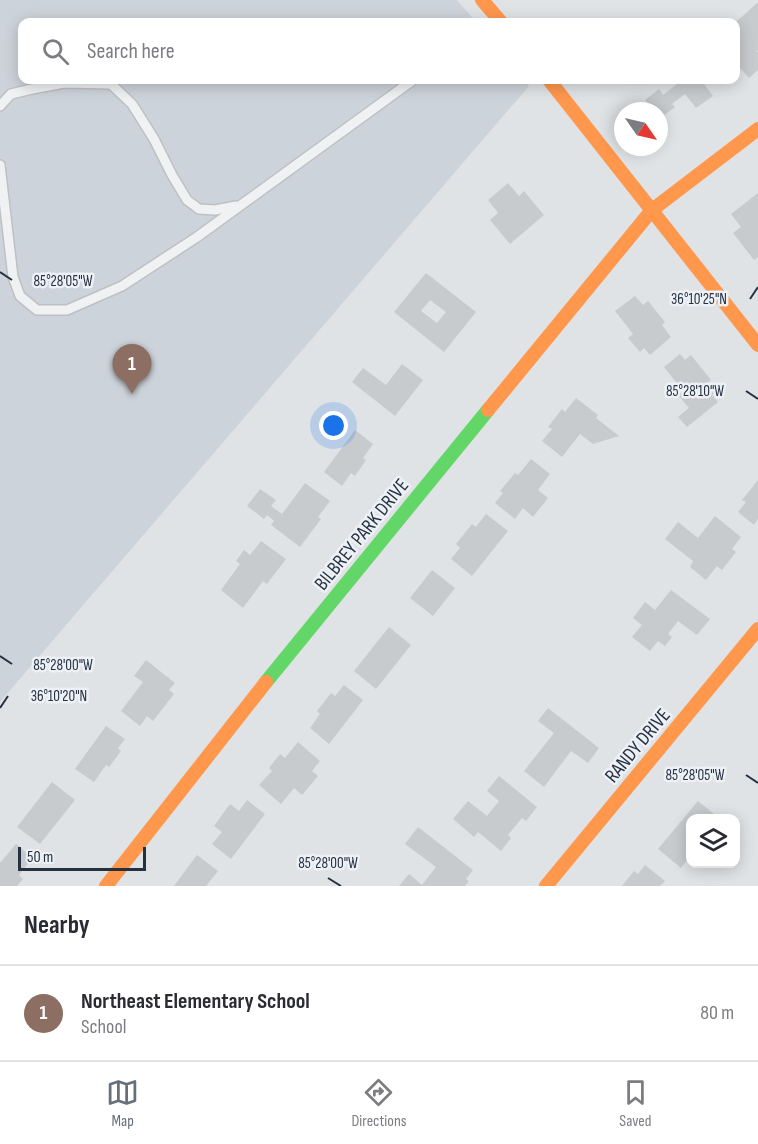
<!DOCTYPE html>
<html lang="en">
<head>
<meta charset="utf-8">
<style>
	body { margin:0; font-family:"Sofia Sans Condensed",sans-serif; background:#f2f2f3; color:#2b2b33 }
	.controls { position:absolute; right:18px; bottom:18px; display:grid; overflow:hidden; border-radius:12px; box-shadow:0 3px 15px #0003 }
	.controls button { width:54px; height:54px; display:grid; place-items:center; padding:0; border:0; border-bottom:2px solid #e1e1e2; background:#fff; color:#2b2b33; font:30px sans-serif }
	.compass { position:absolute; left:614px; top:102px; width:54px; height:54px; border-radius:50%; background:#fff; box-shadow:0 3px 15px #0003; rotate:124deg }
	.scale { position:absolute; left:18px; bottom:15px; width:128px; box-sizing:border-box; padding-left:6px; border:3px solid #253141; border-top:0; font-size:16px; line-height:21px; white-space:nowrap; color:#253141; -webkit-text-stroke:4px #edf1f6; paint-order:stroke }
	.you { position:absolute; left:334px; top:426px; width:21px; height:21px; margin:-15px; border:4px solid #fff; border-radius:50%; background:#1a73e8; box-shadow:0 0 0 9px #1a73e833 }
	.badge { display:grid; place-items:center; width:39px; height:39px; border-radius:50%; background:#666f7b; color:#fff; font-size:20px; font-weight:700 }
	.pin { position:absolute; translate:-50% -50px; filter:drop-shadow(0 2px 3px #0008) }
	.pin::after { content:''; position:absolute; top:32px; width:21px; height:18px; background:inherit; clip-path:polygon(0 0,100% 0,50% 100%) }
	.list { margin:0; padding:0; list-style:none }
	h2 { display:flex; justify-content:space-between; align-items:center; height:78px; margin:0; padding:0 24px; font-size:26px }
	h2 small { font-size:20px; font-weight:400; color:#7c7c81 }
	.list li { display:grid; grid-template-columns:39px 1fr auto; gap:18px; align-items:center; box-sizing:border-box; height:96px; padding:0 24px; border-top:2px solid #e1e1e2 }
	.list b { display:block; font-size:22px; white-space:nowrap }
	.list p { margin:0; font-size:20px; white-space:nowrap; color:#7c7c81 }
	.list em { font-size:20px; font-style:normal; color:#7c7c81 }
	.icon { flex:none; width:33px; height:33px; fill:none; stroke:currentColor; stroke-width:2; stroke-linecap:round; stroke-linejoin:round }
	.map { position:relative; flex:none; width:758px; height:886px; overflow:hidden }
	.search { position:absolute; background:#fff; box-shadow:0 3px 15px #0003; left:18px; right:18px; top:18px; height:66px; display:flex; align-items:center; gap:15px; box-sizing:border-box; padding:0 21px; border-radius:12px; color:#7c7c81; font-size:22px }
	.sheet { height:174px; background:#fff }
	nav { display:flex; justify-content:space-around; align-items:center; box-sizing:border-box; height:84px; border-top:2px solid #e1e1e2; background:#fff; font-size:16px; color:#7c7c81 }
	nav a { display:grid; justify-items:center; gap:3px }
	nav .on { color:#666f7b }
	.map>svg:first-child { display:block }
	.built { fill:#cdd3da }
	.building { fill:#c8cbce; fill-rule:evenodd }
	.lines { fill:none; stroke-linecap:round; stroke-linejoin:round }
	.lane-casing { stroke:#bec1c4; stroke-width:12 }
	.lane { stroke:#eff1f3; stroke-width:9 }
	.fast { stroke:#63d668; stroke-width:14 }
	.slow { stroke:#ff974d; stroke-width:14 }
	.ticks { fill:none; stroke:#253141; stroke-width:2 }
	.labels { text-anchor:middle; stroke-width:5; stroke-linejoin:round; paint-order:stroke }
	.street-label { font-size:20px; fill:#253141; stroke:#edf1f6 }
	.ticks-label { font-size:15px; text-anchor:middle; fill:#253141; stroke:#edf1f6; stroke-width:5; stroke-linejoin:round; paint-order:stroke }
</style>
</head>
<body>
<div class="map">
<svg width="758" height="886" viewBox="0 0 758 886">
	<rect width="100%" height="100%" fill="#e0e3e6"/>
	<!-- built -->
	<path class="built" d="M0 0H457L476 22H22V80H524L529 86 0 702Z"/>
	<!-- building -->
	<g class="building">
		<path d="M757 3 758 4V50L757 51 758 53V70L749 78 736 63V22Z"/>
		<path d="M674 80H701L713 96 696 108 685 94 672 104 675 107 659 119V111H654L645 100 659 89 663 95 677 84Z"/>
		<path d="M508 183 519 196 524 191 544 215 510 244 490 220 498 213 488 200Z"/>
		<path d="M758 193V257L754 260 733 233 741 227 731 214Z"/>
		<path d="M426 273 476 312 444 352 394 312ZM430 300 446 312 437 323 421 311Z"/>
		<path d="M635 296 643 305 648 301 665 322 662 325 671 337 650 355 644 348 640 352 628 338 633 334 615 311Z"/>
		<path d="M680 354 685 360 691 355 711 380 707 383 715 393 712 395 718 402 687 427 678 417 689 408 678 395 683 391 664 367Z"/>
		<path d="M402 364 423 380 395 416 352 382 363 368 386 385Z"/>
		<path d="M576 398 598 415 596 418 619 436 593 444 580 434 562 457 542 441 552 429 548 427 562 409 565 412Z"/>
		<path d="M355 430 373 444 363 458 366 460 355 476 351 473 342 486 324 472Z"/>
		<path d="M531 459 550 474 538 490 548 498 533 517 523 508 515 519 495 503 503 493 500 491 515 473 518 475Z"/>
		<path d="M758 480V519L754 525 738 512 746 502 742 500Z"/>
		<path d="M305 483 330 501 318 517 321 519 300 547 271 525 274 521 267 515 264 519 247 506 260 489 276 500 271 506 282 514Z"/>
		<path d="M486 514 508 531 472 576 451 559 460 548 456 544 472 524 476 527Z"/>
		<path d="M715 516 741 537 732 549 736 552 722 570 717 566 706 580 690 567 693 561 665 539 678 522 698 538Z"/>
		<path d="M261 541 286 559 267 584 263 581 243 608 221 590 240 564 236 561 244 550 250 555Z"/>
		<path d="M432 570 455 588 433 616 410 598Z"/>
		<path d="M671 590 710 619 697 635 678 621 668 634 672 637 665 646 658 641 650 651 632 637 642 625 633 618 645 602 655 610Z"/>
		<path d="M389 627 411 645 376 689 354 671Z"/>
		<path d="M146 660 175 683 169 690 174 694 153 721 147 716 140 726 121 711 143 682 134 676Z"/>
		<path d="M344 685 363 700 329 744 310 728 320 714 317 711 331 693 335 696Z"/>
		<path d="M548 708 599 748 588 763 571 751 544 787 524 771 554 733 538 721Z"/>
		<path d="M106 726 125 739 118 748 121 751 109 767 106 765 94 782 75 769Z"/>
		<path d="M298 742 320 761 312 771 318 776 302 795 294 788 281 804 259 785 272 771 269 768 280 754 285 758Z"/>
		<path d="M499 776 537 807 526 821 522 818 508 835 511 838 501 851 478 832 474 837 453 819 468 801 487 816 499 801 487 791Z"/>
		<path d="M52 782 75 800 40 844 17 827Z"/>
		<path d="M247 800 265 814 231 859 212 844 222 832 214 826 230 804 239 811Z"/>
		<path d="M698 801 719 818H690V856L681 868 658 849Z"/>
		<path d="M418 827 473 870 466 879 469 881 465 886H399L409 874 422 885 436 867 405 844Z"/>
		<path d="M16 844 32 858 19 875 23 879 17 886H0V863Z"/>
		<path d="M197 855 218 871 206 886H174Z"/>
		<path d="M645 865 665 881 660 886H622L634 871 638 874Z"/>
	</g>
	<g class="lines">
		<defs>
			<g id="lane">
				<path d="M0 106 11 94 32 89 64 83 111 84 132 104 154 139 172 175 187 200 199 209 215 210 236 206"/>
				<path d="M0 165 13 277 20 296 37 310H67L122 286 197 237 413 80"/>
			</g>
		</defs>
		<!-- lane casing -->
		<use href="#lane" class="lane-casing"/>
		<!-- lane -->
		<use href="#lane" class="lane"/>
		<!-- fast -->
		<path class="fast" d="M266 682 488 410"/>
		<!-- slow -->
		<g class="slow">
			<path d="M482 0 501 22"/>
			<path d="M549 80 758 345"/>
			<path d="M488 410 652 210 758 129"/>
			<path d="M106 886 266 682"/>
			<path d="M546 886 758 629"/>
		</g>
	</g>
	<!-- ticks -->
	<path class="ticks" d="M0 272 12 280M750 299 758 287M746 391 758 399M0 656 12 664M0 708 8 696M746 775 758 783M328 878 341 886"/>
	<g class="labels">
		<!-- street labels -->
		<g class="street-label">
			<text transform="translate(361 534) rotate(-51)" y="7">BILBREY PARK DRIVE</text>
			<text transform="translate(637 745) rotate(-50)" y="7">RANDY DRIVE</text>
		</g>
	</g>
	<g class="ticks-label">
		<text x="63" y="286">85°28'05"W</text>
		<text x="699" y="304">36°10'25"N</text>
		<text x="695" y="396">85°28'10"W</text>
		<text x="63" y="670">85°28'00"W</text>
		<text x="59" y="701">36°10'20"N</text>
		<text x="695" y="780">85°28'05"W</text>
		<text x="328" y="868">85°28'00"W</text>
	</g>
</svg>
<div class="controls">
<button><svg class="icon" aria-label="layers" viewBox="0 0 24 24"><path d="M12 4l9 5-9 5-9-5zM3 14l9 5 9-5"/></svg></button>
</div>
<svg class="compass" viewBox="-18 -18 36 36"><path d="M0-13l5 13h-10z" fill="#e53935"/><path d="M0 13l5-13h-10z" fill="#7c7c81"/></svg>
<div class="scale">50 m</div>
<div class="you"></div>
<div class="pin badge" style="left:132px;top:394px;background:#8d6e63">1</div>
<div class="search"><svg class="icon" aria-label="search" viewBox="0 0 24 24"><circle cx="10" cy="10" r="6"/><path d="M15 15l6 6"/></svg>Search here</div>
</div>
<section class="sheet">
<h2>Nearby<small></small></h2>
<ul class="list">
<li><span class="badge" style="background:#8d6e63">1</span><div><b>Northeast Elementary School</b><p>School</p></div><em>80 m</em></li>
</ul>
</section>
<nav>
<a class="on"><svg class="icon" aria-label="map" viewBox="0 0 24 24"><path d="M3 6l6-2 6 2 6-2v14l-6 2-6-2-6 2zM9 4v14M15 6v14"/></svg>Map</a>
<a><svg class="icon" aria-label="directions" viewBox="0 0 24 24"><path d="M12 3l9 9-9 9-9-9zM9 14v-3h6M13 9l2 2-2 2"/></svg>Directions</a>
<a><svg class="icon" aria-label="saved" viewBox="0 0 24 24"><path d="M7 4h10v16l-5-4-5 4z"/></svg>Saved</a>
</nav>
</body>
</html>
